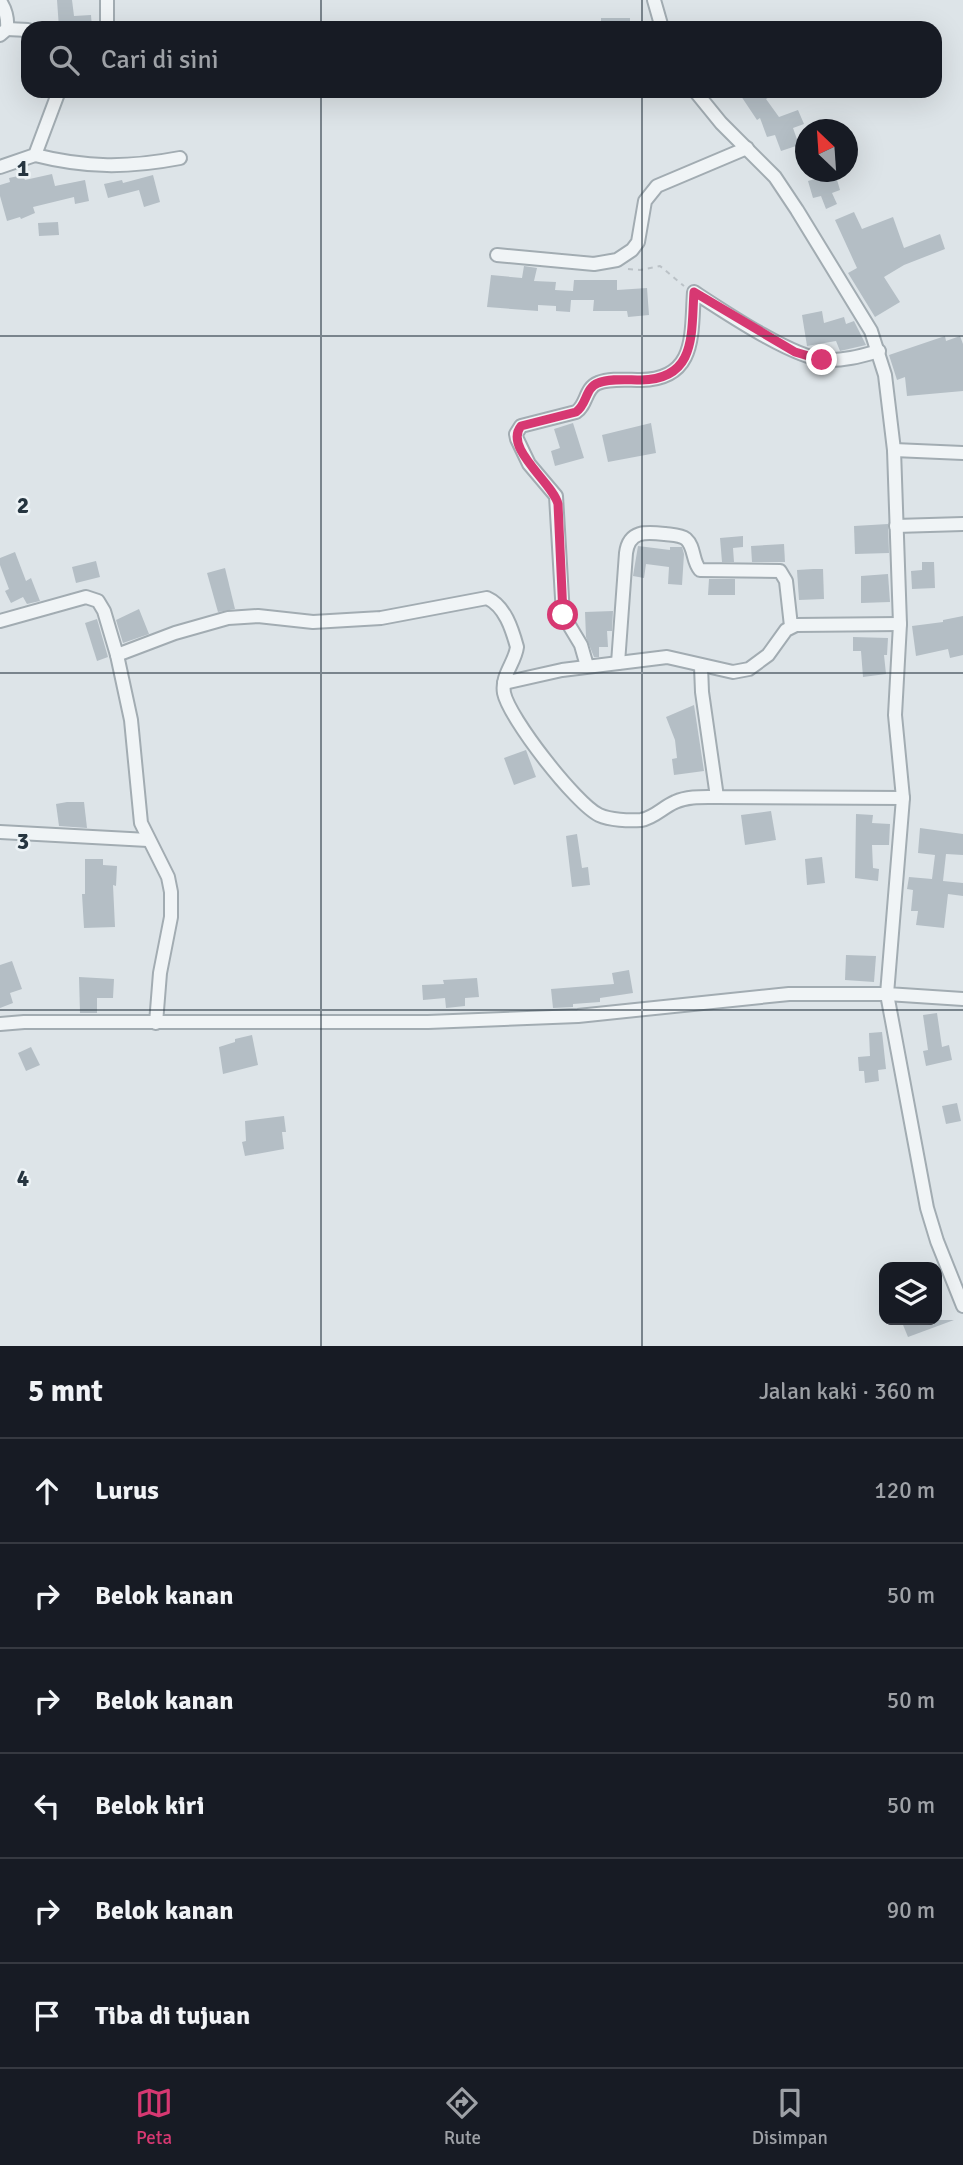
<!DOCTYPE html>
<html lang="id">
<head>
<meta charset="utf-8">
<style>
	body { margin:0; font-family:Signika,sans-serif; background:#242831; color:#f1f3f6 }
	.controls { position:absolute; right:21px; bottom:21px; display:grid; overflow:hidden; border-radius:14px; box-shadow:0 7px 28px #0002 }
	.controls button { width:63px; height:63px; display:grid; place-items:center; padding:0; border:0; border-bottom:2px solid #363941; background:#171b24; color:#f1f3f6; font:35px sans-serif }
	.compass { position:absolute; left:795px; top:119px; width:63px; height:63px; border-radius:50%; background:#171b24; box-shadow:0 7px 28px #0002; rotate:335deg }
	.stop { position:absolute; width:21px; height:21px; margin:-16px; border:5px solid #d73872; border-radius:50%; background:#fff }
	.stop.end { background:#d73872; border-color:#fff; box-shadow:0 2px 7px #0008 }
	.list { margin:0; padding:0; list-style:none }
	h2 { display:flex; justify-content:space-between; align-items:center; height:91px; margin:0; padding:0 28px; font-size:30px }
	h2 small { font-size:23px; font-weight:400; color:#9ea1a6 }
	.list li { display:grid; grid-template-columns:46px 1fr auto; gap:21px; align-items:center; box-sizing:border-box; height:105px; padding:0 28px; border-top:2px solid #363941 }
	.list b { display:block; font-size:26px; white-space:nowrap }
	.list em { font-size:23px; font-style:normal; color:#9ea1a6 }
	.icon { flex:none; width:38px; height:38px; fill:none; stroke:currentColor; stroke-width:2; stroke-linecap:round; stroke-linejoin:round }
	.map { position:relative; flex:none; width:963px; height:1346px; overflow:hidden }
	.search { position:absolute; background:#171b24; box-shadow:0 7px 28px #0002; left:21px; right:21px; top:21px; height:77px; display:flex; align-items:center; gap:18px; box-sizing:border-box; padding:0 24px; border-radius:21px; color:#9ea1a6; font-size:26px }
	.sheet { height:721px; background:#171b24 }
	nav { display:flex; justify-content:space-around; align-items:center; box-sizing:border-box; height:98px; border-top:2px solid #363941; background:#171b24; font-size:19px; color:#9ea1a6 }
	nav a { display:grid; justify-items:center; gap:4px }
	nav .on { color:#d73872 }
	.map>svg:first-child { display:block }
	.building { fill:#b4bec5 }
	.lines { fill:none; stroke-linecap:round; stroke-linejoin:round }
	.minor-casing { stroke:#a2acb2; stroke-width:16 }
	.path { stroke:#bbc2c7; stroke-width:2; stroke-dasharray:5 5; stroke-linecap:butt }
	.minor { stroke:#f0f4f6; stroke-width:12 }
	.route { stroke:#d73872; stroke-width:9 }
	.grid { fill:none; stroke:#263540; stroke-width:2; stroke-opacity:0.55 }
	.grid-label { font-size:23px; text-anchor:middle; font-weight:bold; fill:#263540; stroke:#edf3f6; stroke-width:5; stroke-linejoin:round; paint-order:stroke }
</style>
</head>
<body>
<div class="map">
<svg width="963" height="1346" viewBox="0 0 963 1346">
	<rect width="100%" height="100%" fill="#dde4e8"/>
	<!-- building -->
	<g class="building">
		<path d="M57 0H72L74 16 91 15 92 28H59Z"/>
		<rect x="601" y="18" width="29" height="10"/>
		<path d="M749 91H778L766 99 779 117 798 110 804 124 793 128 799 145 781 151 775 135 767 137 760 118 757 120 741 96Z"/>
		<path d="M835 173 840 190 832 193 837 204 826 209 821 196 813 198 808 181Z"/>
		<path d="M52 174 55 186 85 180 89 201 75 204 74 197 33 207 35 213 21 219 20 217 7 221 0 196V185L10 182 9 178 23 175 25 180Z"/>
		<path d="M153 175 160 202 144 207 139 190 108 198 104 184 122 180 123 183Z"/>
		<path d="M854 212 862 229 893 217 904 248 940 234 945 249 904 265 884 277 900 302 875 317 848 273 857 268 835 220Z"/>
		<path d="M58 222 59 235 39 236 38 223Z"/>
		<path d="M524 266 537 268 534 281 556 282 555 290 573 291 574 280H617V290L647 288 649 315 628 317 627 311H593L594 300H571L570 312 556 311V306L538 305V311L487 307 491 275 522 278Z"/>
		<path d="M822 311 824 323 844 317 846 324 854 321 866 345 840 351 836 341 807 346 802 315Z"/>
		<path d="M945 336 946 341 960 336 963 344V391L907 396 905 377 897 380 889 355Z"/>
		<path d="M573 423 584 458 555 466 551 451 560 448 554 429Z"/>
		<path d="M651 423 656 453 608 462 602 435Z"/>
		<path d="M888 524 889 553 855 554 854 526Z"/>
		<path d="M743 536V547L733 548 734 562H722L720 538Z"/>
		<path d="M784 544 785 562H752L751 546Z"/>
		<path d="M638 546 670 550V547H682L684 554 682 585 668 584 669 567 646 564 644 578 633 576Z"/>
		<path d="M15 552 26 581 31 578 40 601 27 604 23 597 11 603 5 591 9 589 0 565V558Z"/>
		<path d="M96 561 100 577 76 583 72 567Z"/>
		<path d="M922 562H934L935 588 912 589 911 571 922 570Z"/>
		<path d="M225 568 235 609 218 612 207 573Z"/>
		<path d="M813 569H823L824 599 799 600 797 570Z"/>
		<path d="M888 574 890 602 861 603V576Z"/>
		<path d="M709 579H735V595H708Z"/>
		<path d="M139 609 149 634 123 643 116 620Z"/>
		<path d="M613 611 612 631H607L608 647H599V657H594L586 637 585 612Z"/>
		<path d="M963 616V655L950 658 948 649 916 656 912 626 943 622V620Z"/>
		<path d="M97 619 108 657 97 661 85 623Z"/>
		<path d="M853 637 888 638 887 655H884L886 674 863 677 861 651H853Z"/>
		<path d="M694 705 704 771 674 775 672 759 677 758 675 740 666 717Z"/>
		<path d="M526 750 536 777 514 785 504 758Z"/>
		<path d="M67 802H84L87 828 59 826 56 804Z"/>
		<path d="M771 811 776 840 745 845 741 815Z"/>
		<path d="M856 814 873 815 872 823 890 824 889 845H872L873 868 879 869 878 881 855 878Z"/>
		<path d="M920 828 963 834V855L946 854 943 881 963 883V896L948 894 944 928 916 925 918 911H911L913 890 907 889 909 877 932 879 935 855 918 853Z"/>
		<path d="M577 834 582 868 588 867 590 885 572 887 566 836Z"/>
		<path d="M822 857 825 883 807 885 805 859Z"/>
		<path d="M85 859H103V865L117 866 116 886 113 885 115 927 84 928 82 894H85Z"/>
		<path d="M846 955 876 956 874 982 845 980Z"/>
		<path d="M12 961 22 989 10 993 13 1003 0 1008V965Z"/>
		<path d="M629 970 633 993 600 998V1002L573 1004V1007L553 1008 551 989 614 984 612 973Z"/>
		<path d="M79 977 114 979 113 998H97V1013H80Z"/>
		<path d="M477 978 479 997 465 998V1006L446 1008 445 998 423 1000 422 985 444 984 443 980Z"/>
		<path d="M937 1013 942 1047 949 1045 952 1060 926 1066 923 1051 928 1050 923 1015Z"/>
		<path d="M882 1032 886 1069 878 1070 879 1081 865 1083 864 1071H859L858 1057 870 1056 869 1033Z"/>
		<path d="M252 1035 258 1065 223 1074 219 1047 235 1042V1039Z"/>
		<path d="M31 1047 40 1065 26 1071 18 1053Z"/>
		<path d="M957 1103 961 1121 946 1124 942 1106Z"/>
		<path d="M284 1116 286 1132H282L284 1149 245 1156 242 1142 246 1141 245 1121Z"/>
		<path d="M901 1320H954L908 1337Z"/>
	</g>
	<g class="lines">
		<defs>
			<g id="minor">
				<path d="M107 0V28"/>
				<path d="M654 0 662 28"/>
				<path d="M0 1C6 10 8 18 7 29L0 35"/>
				<path d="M7 29 28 30"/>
				<path d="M695 91 721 123 775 177 797 210 871 331 885 375 894 450 900 624 895 715 903 798 887 994 963 999"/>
				<path d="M35 155C86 168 128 168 180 158"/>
				<path d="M0 167 35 155 59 91"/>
				<path d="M497 255 594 264 617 260 632 250 638 242 645 201 657 186 747 148"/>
				<path d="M894 450 963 453"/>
				<path d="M896 526 963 524"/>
				<path d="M0 621 86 597 98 601 104 611 117 655 131 720 141 823 168 877 171 892V917L160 973 156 1023"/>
				<path d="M117 655 175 633 228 618 258 616 313 622 381 618 487 598C505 606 512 629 517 647 515 663 501 675 504 693 509 718 576 804 599 815 610 820 629 821 641 820 654 818 663 807 675 802 688 796 703 797 717 797"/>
				<path d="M618 663 626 553C629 530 646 532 665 534 672 535 681 535 686 539 695 547 692 561 700 570L780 571 786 581 791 626"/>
				<path d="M587 666 581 645 563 615 556 496 529 464 517 439 516 434 521 426 576 412C587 405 585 388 598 383 610 378 627 380 641 380 697 379 691 334 694 292 723 311 793 358 825 360 844 361 861 356 879 351"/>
				<path d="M701 666 702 692 717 797 903 798"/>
				<path d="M504 683 562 670 667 657 733 672 749 669 768 655 786 630 796 625 900 624"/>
				<path d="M0 832 148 840"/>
				<path d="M0 1024 24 1022H428L578 1016 789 994H887L927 1208 937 1241 963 1306"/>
			</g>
		</defs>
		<!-- minor casing -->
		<use href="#minor" class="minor-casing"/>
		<!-- path -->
		<path class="path" d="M628 269 640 270 660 266 684 286"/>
		<!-- minor -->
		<use href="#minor" class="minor"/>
	</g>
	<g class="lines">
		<!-- route -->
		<path class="route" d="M563 615 558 504C553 483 503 448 521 426L576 412C587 405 585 388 598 383 610 378 627 380 641 380 697 379 691 334 694 292L795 352 822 360"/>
	</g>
	<!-- grid -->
	<path class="grid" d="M321 0V28M642 0V28M321 91V1346M642 91V1346M0 336H963M0 673H963M0 1010H963"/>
	<g class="grid-label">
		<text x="23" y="176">1</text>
		<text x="23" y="513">2</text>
		<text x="23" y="849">3</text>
		<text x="23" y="1186">4</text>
	</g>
</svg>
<div class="controls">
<button><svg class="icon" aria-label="layers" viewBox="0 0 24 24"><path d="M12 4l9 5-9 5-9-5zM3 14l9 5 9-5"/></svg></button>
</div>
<svg class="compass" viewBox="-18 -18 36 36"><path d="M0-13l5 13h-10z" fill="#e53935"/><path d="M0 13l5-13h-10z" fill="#9ea1a6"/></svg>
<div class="stop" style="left:563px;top:615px"></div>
<div class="stop end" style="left:822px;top:360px"></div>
<div class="search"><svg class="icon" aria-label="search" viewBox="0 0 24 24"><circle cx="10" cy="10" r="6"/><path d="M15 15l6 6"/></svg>Cari di sini</div>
</div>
<section class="sheet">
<h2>5 mnt<small>Jalan kaki · 360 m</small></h2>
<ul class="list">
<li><svg class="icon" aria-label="ahead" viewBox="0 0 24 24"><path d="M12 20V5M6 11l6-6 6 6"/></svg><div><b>Lurus</b></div><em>120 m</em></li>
<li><svg class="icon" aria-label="right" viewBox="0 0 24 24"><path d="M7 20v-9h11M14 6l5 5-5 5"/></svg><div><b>Belok kanan</b></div><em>50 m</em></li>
<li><svg class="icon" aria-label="right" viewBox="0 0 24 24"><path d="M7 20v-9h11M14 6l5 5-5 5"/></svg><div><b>Belok kanan</b></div><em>50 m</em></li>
<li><svg class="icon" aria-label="left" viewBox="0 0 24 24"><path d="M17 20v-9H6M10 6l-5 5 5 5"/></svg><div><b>Belok kiri</b></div><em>50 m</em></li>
<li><svg class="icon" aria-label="right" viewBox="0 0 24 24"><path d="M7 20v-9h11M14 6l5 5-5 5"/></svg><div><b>Belok kanan</b></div><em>90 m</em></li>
<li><svg class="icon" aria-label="arrive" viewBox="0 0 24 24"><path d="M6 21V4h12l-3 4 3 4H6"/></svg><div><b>Tiba di tujuan</b></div></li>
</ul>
</section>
<nav>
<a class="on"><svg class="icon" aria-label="map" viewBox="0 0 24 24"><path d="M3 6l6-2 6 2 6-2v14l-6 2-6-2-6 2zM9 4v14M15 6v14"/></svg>Peta</a>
<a><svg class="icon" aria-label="directions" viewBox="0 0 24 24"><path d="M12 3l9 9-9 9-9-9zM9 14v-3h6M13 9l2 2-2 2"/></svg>Rute</a>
<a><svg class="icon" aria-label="saved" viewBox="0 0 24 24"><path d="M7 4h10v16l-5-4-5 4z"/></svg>Disimpan</a>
</nav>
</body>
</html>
